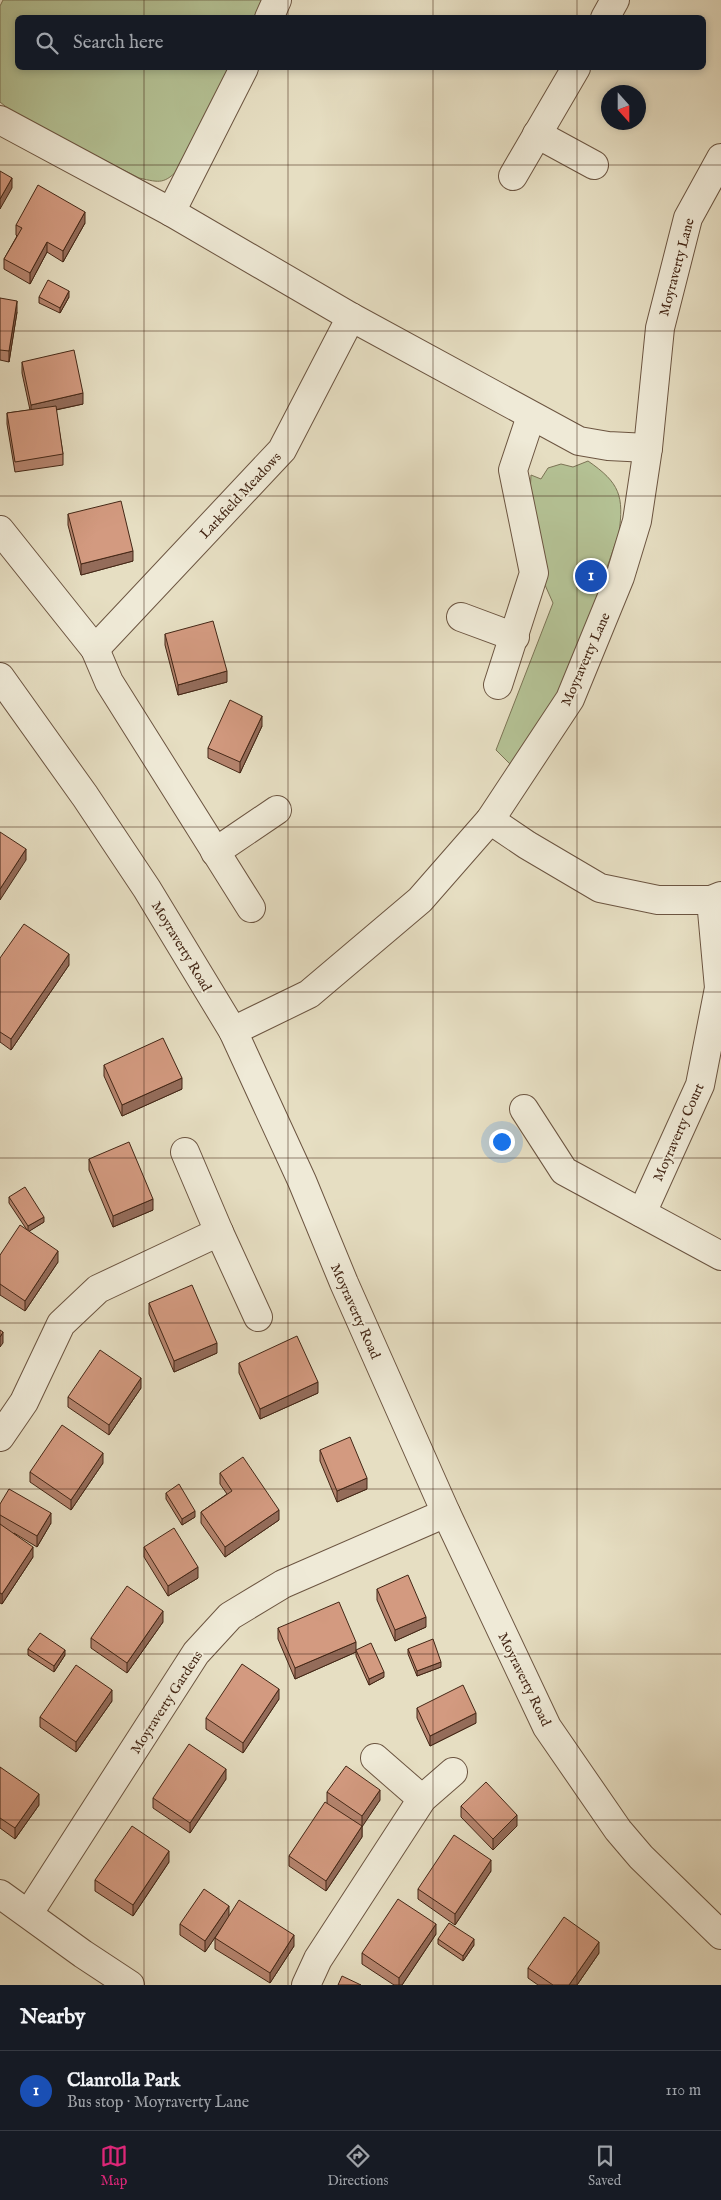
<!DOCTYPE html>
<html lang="en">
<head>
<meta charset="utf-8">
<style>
	body { margin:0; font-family:"IM FELL English",serif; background:#20242c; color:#f1f3f6 }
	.compass { position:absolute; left:601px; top:85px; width:45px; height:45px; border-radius:50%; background:#171b24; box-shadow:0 2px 8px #0003; rotate:159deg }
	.you { position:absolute; left:501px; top:1141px; width:18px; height:18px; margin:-12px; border:4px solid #fff; border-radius:50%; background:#1a73e8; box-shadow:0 0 0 8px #1a73e833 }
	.badge { display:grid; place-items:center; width:32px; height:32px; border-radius:50%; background:#db2777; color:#fff; font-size:16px; font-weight:700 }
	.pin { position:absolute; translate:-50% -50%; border:2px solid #fff; box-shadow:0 1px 5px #0006 }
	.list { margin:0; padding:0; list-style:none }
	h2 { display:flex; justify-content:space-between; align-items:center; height:65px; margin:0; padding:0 20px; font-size:21px }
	h2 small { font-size:16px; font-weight:400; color:#9ea1a6 }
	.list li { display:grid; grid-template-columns:32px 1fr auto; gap:15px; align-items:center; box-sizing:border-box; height:80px; padding:0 20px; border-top:1px solid #363941 }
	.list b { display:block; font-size:19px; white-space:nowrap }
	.list p { margin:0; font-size:16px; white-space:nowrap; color:#9ea1a6 }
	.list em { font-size:16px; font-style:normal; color:#9ea1a6 }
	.icon { flex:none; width:28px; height:28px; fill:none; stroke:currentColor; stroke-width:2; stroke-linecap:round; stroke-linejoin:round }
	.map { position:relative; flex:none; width:721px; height:1985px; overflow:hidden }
	.search { position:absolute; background:#171b24; box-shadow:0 2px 8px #0003; left:15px; right:15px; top:15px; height:55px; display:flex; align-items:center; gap:12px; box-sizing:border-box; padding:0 18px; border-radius:8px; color:#9ea1a6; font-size:19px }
	.sheet { height:145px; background:#171b24 }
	nav { display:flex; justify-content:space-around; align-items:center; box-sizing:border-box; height:70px; border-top:1px solid #363941; background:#171b24; font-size:14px; color:#9ea1a6 }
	nav a { display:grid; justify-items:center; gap:2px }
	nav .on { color:#db2777 }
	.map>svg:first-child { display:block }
	.green { fill:#b4c194; stroke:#7c7455 }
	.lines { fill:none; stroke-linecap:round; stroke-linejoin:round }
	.minor-casing { stroke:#6c5541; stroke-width:30 }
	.minor { stroke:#efead7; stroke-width:28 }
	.wall { fill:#b5846e; stroke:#442716 }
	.shaded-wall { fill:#946c5a; stroke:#442716 }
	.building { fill:#d39a80; stroke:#442716 }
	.grid { fill:none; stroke:#442716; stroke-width:1; stroke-opacity:0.55 }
	.labels { text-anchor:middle; stroke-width:4; stroke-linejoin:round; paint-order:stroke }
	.street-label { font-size:14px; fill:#442716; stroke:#efead7 }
</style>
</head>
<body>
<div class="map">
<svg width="721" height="1985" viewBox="0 0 721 1985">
	<rect width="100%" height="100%" fill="#e6dec2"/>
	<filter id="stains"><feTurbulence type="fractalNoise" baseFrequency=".004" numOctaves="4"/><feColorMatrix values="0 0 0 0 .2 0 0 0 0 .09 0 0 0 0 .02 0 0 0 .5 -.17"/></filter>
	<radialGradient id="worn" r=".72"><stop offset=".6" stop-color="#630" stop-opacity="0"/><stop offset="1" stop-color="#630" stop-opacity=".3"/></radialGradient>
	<!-- green -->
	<g class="green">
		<path d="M3 0H265L256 17 18 18V68H231L180 168C164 184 161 183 139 178L15 114 0 102V6Z"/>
		<path d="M588 461C620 483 624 496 619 533L574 662 559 698 516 770 496 750 553 603 545 585 543 559 530 493 531 475 541 479 548 468 561 464 573 467Z"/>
	</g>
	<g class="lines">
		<defs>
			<g id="minor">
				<path d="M269 18 277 0"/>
				<path d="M605 18 615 0"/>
				<path d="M0 120 171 212 351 317 579 441 608 446 648 448"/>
				<path d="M537 134 594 165"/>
				<path d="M513 176 576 68"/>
				<path d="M171 212 244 68"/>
				<path d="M0 530 95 649 109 682 251 908"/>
				<path d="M461 617 515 637"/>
				<path d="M95 649 282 450 351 317"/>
				<path d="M0 677 85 796 147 889 233 1031 302 1181 344 1283 446 1513 547 1727 618 1830 641 1857 721 1935"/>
				<path d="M498 685 534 573 513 470 531 416"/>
				<path d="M490 820 527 845 600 888 658 900H711L721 896"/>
				<path d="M215 852 277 810"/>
				<path d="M233 1031 309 994 420 900 490 820 570 699 620 577 637 521 648 448 660 328 688 218 721 158"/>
				<path d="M524 1109 564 1171 721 1256"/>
				<path d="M185 1152 219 1232 258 1317"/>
				<path d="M642 1213 700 1085 719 988 711 900"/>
				<path d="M0 1437 24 1402 61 1324 98 1289 219 1232"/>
				<path d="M375 1758 422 1799"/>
				<path d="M0 1894 83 1954 130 1985"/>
				<path d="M29 1913 196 1653 230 1616 283 1584 446 1513"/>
				<path d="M306 1985 318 1959 422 1799 453 1772"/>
			</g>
		</defs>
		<!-- minor casing -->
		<use href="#minor" class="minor-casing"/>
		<!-- minor -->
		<use href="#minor" class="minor"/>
	</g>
	<!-- wall -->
	<g class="wall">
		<path d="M85 223 63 262 47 252 30 284 4 269V259L17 236 16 235V225Z"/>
		<path d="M39 297H69L60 313 39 303Z"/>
		<path d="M0 298 17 312 9 362 0 360Z"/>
		<path d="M22 362 83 404 56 410 63 454V465L15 472 7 424V413L30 410 22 373Z"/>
		<path d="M68 514 133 561 81 575 68 525Z"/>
		<path d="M165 634 227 682 178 695 165 645Z"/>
		<path d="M262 726 240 773 208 758V748Z"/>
		<path d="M0 958 69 965 11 1050 0 1042Z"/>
		<path d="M104 1065 182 1089 122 1116 104 1076Z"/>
		<path d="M89 1159 153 1210 113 1227 89 1170Z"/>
		<path d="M9 1197 44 1222 29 1231 58 1262 25 1311 0 1295V1255L27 1230 9 1203Z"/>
		<path d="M149 1303 217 1353 174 1372 149 1314Z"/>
		<path d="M239 1363 318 1393 260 1419 239 1373Z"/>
		<path d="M141 1388 109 1435 68 1407V1397Z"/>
		<path d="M320 1450 367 1489 337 1502 320 1461Z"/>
		<path d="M103 1463 71 1510 30 1482V1472Z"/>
		<path d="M220 1473 279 1520 225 1557 201 1523V1512L227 1494 220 1484Z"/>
		<path d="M166 1493 195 1517 182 1525 166 1499Z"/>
		<path d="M0 1504 51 1523 37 1547 14 1533 33 1557 2 1604 0 1603Z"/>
		<path d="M144 1547 198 1578 168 1596 144 1557Z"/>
		<path d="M377 1589 426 1627 395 1641 377 1600Z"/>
		<path d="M163 1622 127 1673 91 1648V1638Z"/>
		<path d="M278 1628 356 1652 295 1679 278 1639Z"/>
		<path d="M28 1649 65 1655 54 1672 28 1655Z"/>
		<path d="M408 1649 441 1667 417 1676 408 1654Z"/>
		<path d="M356 1650 384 1677 369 1685 356 1656Z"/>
		<path d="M279 1699 243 1753 206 1729V1718Z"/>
		<path d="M112 1701 76 1752 40 1727V1717Z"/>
		<path d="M417 1708 476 1723 430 1746 417 1718Z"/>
		<path d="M0 1767 39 1805 15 1839 0 1828Z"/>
		<path d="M226 1779 190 1833 153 1808V1798Z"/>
		<path d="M327 1792 380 1800 362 1826V1837L326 1891 289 1866V1856L327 1803Z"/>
		<path d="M461 1806 517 1826 493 1850 461 1817Z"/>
		<path d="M169 1862 133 1916 95 1891V1880Z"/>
		<path d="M491 1871 455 1925 418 1899V1889Z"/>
		<path d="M229 1916 294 1946 270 1983 215 1949V1938L224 1924 205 1952 180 1935V1924Z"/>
		<path d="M436 1934 402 1985H394L362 1964V1953Z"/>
		<path d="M438 1939 474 1945 463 1961 438 1944Z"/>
		<path d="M599 1953 577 1985H538L528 1978V1968Z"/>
	</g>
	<!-- shaded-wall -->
	<g class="shaded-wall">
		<path d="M12 178V188L0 209V199Z"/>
		<path d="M85 212V223L63 262V251Z"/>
		<path d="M47 242V252L30 284V273Z"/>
		<path d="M69 291V297L60 313V308Z"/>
		<path d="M17 301V312L9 362V351Z"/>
		<path d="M83 393V404L31 415V405Z"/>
		<path d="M133 551V561L81 575V564Z"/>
		<path d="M227 671V682L178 695V685Z"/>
		<path d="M262 716V726L240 773V762Z"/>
		<path d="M26 849V860L0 900V889Z"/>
		<path d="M69 954V965L11 1050V1039Z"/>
		<path d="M182 1078V1089L122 1116V1105Z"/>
		<path d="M153 1199V1210L113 1227V1216Z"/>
		<path d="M44 1217V1222L28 1232V1226Z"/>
		<path d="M58 1251V1262L25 1311V1301Z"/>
		<path d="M3 1332V1343L0 1347V1337Z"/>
		<path d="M217 1343V1353L174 1372V1361Z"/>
		<path d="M141 1378V1388L109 1435V1425Z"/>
		<path d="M318 1382V1393L260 1419V1409Z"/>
		<path d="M103 1453V1463L71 1510V1500Z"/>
		<path d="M367 1478V1489L337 1502V1491Z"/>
		<path d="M279 1510V1520L225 1557V1547Z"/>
		<path d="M195 1511V1517L182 1525V1519Z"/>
		<path d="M51 1513V1523L37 1547V1536Z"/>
		<path d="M33 1547V1557L2 1604V1594Z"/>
		<path d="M198 1567V1578L168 1596V1586Z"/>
		<path d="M163 1611V1622L127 1673V1663Z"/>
		<path d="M426 1617V1627L395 1641V1630Z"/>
		<path d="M356 1642V1652L295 1679V1668Z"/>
		<path d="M65 1650V1655L54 1672V1666Z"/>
		<path d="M441 1662V1667L417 1676V1671Z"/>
		<path d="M384 1672V1677L369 1685V1679Z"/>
		<path d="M279 1689V1699L243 1753V1743Z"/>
		<path d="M112 1690V1701L76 1752V1742Z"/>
		<path d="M476 1713V1723L430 1746V1736Z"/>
		<path d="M226 1769V1779L190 1833V1823Z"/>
		<path d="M380 1790V1800L362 1827V1816Z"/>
		<path d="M39 1794V1805L15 1839V1828Z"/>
		<path d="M517 1815V1826L493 1850V1839Z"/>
		<path d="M362 1826V1837L326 1891V1881Z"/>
		<path d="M169 1851V1862L133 1916V1905Z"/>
		<path d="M491 1860V1871L455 1925V1914Z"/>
		<path d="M229 1906V1917L205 1952V1941Z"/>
		<path d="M436 1924V1934L402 1985H399V1978Z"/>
		<path d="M294 1935V1946L270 1983V1973Z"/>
		<path d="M474 1939V1945L463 1961V1956Z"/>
		<path d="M599 1942V1953L577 1985H569Z"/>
	</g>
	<!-- building -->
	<g class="building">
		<path d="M0 171 12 178 0 199Z"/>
		<path d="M38 185 85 212 63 251 47 242 30 273 4 259 22 228 16 225Z"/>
		<path d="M48 280 69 291 60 308 39 297Z"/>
		<path d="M0 298 17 301 9 351 0 350Z"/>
		<path d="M74 350 83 393 31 405 22 362Z"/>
		<path d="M56 406 63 454 15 462 7 413Z"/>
		<path d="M121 501 133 551 81 564 68 514Z"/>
		<path d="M213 621 227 671 178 685 165 634Z"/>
		<path d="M230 700 262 716 240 762 208 748Z"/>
		<path d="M0 832 26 849 0 889Z"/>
		<path d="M24 924 69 954 11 1039 0 1032V958Z"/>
		<path d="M163 1038 182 1078 122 1105 104 1065Z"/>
		<path d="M129 1142 153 1199 113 1216 89 1159Z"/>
		<path d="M25 1187 44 1217 28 1226 9 1197Z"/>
		<path d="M20 1225 58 1251 25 1301 0 1284V1255Z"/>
		<path d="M192 1285 217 1343 174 1361 149 1303Z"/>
		<path d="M0 1330 3 1332 0 1337Z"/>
		<path d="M297 1336 318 1382 260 1409 239 1363Z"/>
		<path d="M100 1350 141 1378 109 1425 68 1397Z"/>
		<path d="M62 1425 103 1453 71 1500 30 1472Z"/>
		<path d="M350 1437 367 1478 337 1491 320 1450Z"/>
		<path d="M243 1457 279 1510 225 1547 201 1512 232 1491 220 1473Z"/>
		<path d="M179 1484 195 1511 182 1519 166 1493Z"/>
		<path d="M9 1489 51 1513 37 1536 0 1515V1504Z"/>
		<path d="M0 1524 33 1547 2 1594 0 1593Z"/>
		<path d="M174 1528 198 1567 168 1586 144 1547Z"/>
		<path d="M408 1575 426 1617 395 1630 377 1589Z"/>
		<path d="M127 1586 163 1611 127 1663 91 1638Z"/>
		<path d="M339 1602 356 1642 295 1668 278 1628Z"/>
		<path d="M40 1633 65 1650 54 1666 28 1649Z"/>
		<path d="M433 1639 441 1662 417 1671 408 1649Z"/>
		<path d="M371 1643 384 1672 369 1679 356 1650Z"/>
		<path d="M242 1664 279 1689 243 1743 206 1718Z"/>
		<path d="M76 1665 112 1690 76 1742 40 1717Z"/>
		<path d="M463 1685 476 1713 430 1736 417 1708Z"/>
		<path d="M189 1744 226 1769 190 1823 153 1798Z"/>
		<path d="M346 1766 380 1790 362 1816 327 1792Z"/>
		<path d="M0 1767 39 1794 15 1828 0 1818Z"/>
		<path d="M486 1782 517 1815 493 1839 461 1806Z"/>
		<path d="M325 1802 362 1826 326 1881 289 1856Z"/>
		<path d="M132 1826 169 1851 133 1905 95 1880Z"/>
		<path d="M454 1835 491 1860 455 1914 418 1889Z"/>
		<path d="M204 1889 229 1906 205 1941 180 1924Z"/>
		<path d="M398 1899 436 1924 399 1978 362 1953Z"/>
		<path d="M239 1900 294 1935 270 1973 215 1938Z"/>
		<path d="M564 1917 599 1942 569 1985H553L528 1968Z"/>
		<path d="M449 1923 474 1939 463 1956 438 1939Z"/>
		<path d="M342 1976 361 1985H338Z"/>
	</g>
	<!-- grid -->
	<path class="grid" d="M144 0V18M288 0V18M433 0V18M577 0V18M144 68V1985M288 68V1985M433 68V1985M577 68V1985M0 165H721M0 331H721M0 496H721M0 662H721M0 827H721M0 992H721M0 1158H721M0 1323H721M0 1489H721M0 1654H721M0 1820H721"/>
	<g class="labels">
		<!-- street labels -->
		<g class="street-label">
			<text transform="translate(676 267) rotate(-75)" y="5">Moyraverty Lane</text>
			<text transform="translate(240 495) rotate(-47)" y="5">Larkfield Meadows</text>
			<text transform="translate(585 659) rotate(-66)" y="5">Moyraverty Lane</text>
			<text transform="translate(182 946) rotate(59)" y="5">Moyraverty Road</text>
			<text transform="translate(678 1132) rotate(-66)" y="5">Moyraverty Court</text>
			<text transform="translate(356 1311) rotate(66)" y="5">Moyraverty Road</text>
			<text transform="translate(525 1679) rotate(64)" y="5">Moyraverty Road</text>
			<text transform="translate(166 1702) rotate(-57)" y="5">Moyraverty Gardens</text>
		</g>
	</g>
	<rect width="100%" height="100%" filter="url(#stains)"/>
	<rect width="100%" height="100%" fill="url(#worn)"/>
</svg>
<svg class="compass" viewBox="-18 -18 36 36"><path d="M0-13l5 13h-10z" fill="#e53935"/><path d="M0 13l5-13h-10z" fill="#9ea1a6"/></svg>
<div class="you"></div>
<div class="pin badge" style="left:591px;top:576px;background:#1a4fb4">1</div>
<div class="search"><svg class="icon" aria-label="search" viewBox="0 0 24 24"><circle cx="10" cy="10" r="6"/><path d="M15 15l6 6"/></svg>Search here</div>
</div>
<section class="sheet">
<h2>Nearby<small></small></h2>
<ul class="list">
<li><span class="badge" style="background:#1a4fb4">1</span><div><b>Clanrolla Park</b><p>Bus stop · Moyraverty Lane</p></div><em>110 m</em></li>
</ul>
</section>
<nav>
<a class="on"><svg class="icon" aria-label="map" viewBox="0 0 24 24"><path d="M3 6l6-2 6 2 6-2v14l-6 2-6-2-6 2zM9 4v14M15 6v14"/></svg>Map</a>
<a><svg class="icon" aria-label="directions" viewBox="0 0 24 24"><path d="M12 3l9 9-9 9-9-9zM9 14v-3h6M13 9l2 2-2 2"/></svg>Directions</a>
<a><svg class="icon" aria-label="saved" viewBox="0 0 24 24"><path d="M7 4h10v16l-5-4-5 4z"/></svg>Saved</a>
</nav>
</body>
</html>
